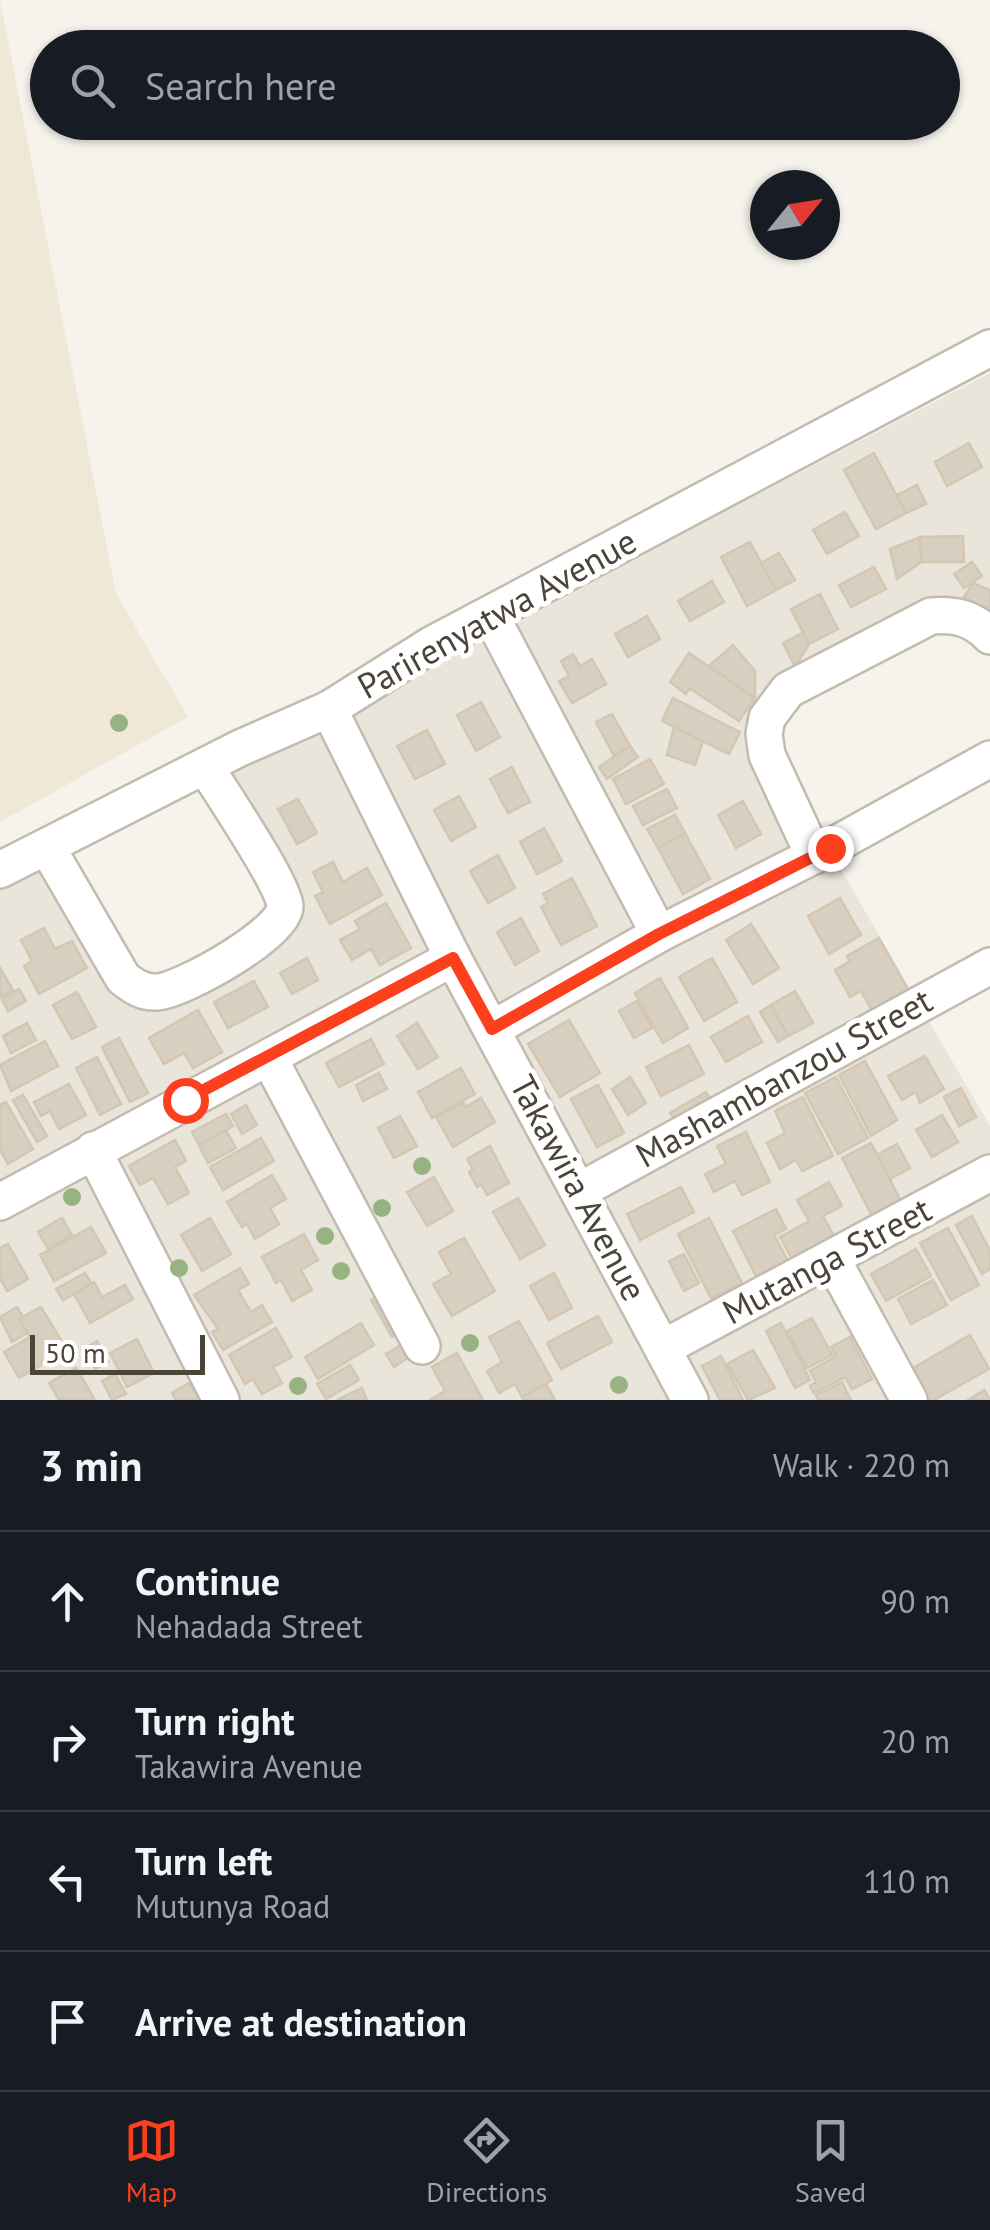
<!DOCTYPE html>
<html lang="en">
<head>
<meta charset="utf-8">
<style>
	body { margin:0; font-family:"PT Sans",sans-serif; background:#20242c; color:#f1f3f6 }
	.compass { position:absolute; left:750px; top:170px; width:90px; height:90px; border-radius:50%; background:#171b24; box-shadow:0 2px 8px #0004; rotate:60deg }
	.scale { position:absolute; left:30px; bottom:25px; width:175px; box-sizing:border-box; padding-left:10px; border:5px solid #4b4439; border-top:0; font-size:28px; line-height:35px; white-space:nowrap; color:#4b4439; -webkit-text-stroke:8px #fff; paint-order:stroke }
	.stop { position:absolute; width:30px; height:30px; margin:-22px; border:8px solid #fc3f1d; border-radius:50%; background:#fff }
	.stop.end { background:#fc3f1d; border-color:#fff; box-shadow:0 2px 10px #0008 }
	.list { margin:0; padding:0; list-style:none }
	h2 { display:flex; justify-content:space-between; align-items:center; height:130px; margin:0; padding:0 40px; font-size:42px }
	h2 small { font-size:32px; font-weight:400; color:#9ea1a6 }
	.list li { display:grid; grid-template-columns:65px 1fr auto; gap:30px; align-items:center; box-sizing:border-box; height:140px; padding:0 40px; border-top:2px solid #363941 }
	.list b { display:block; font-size:38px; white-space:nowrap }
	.list p { margin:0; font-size:32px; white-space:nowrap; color:#9ea1a6 }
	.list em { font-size:32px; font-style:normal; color:#9ea1a6 }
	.icon { flex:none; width:55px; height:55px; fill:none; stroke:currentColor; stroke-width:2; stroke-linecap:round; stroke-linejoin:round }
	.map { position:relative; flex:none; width:990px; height:1400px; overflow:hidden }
	.search { position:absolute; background:#171b24; box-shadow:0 2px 8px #0004; left:30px; right:30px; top:30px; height:110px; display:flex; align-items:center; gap:25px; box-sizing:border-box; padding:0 35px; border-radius:55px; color:#9ea1a6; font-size:38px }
	.sheet { height:690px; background:#171b24 }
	nav { display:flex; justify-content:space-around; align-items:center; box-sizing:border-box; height:140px; border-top:2px solid #363941; background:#171b24; font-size:28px; color:#9ea1a6 }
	nav a { display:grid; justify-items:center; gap:5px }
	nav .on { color:#fc3f1d }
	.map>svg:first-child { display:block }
	.residential { fill:#eae5da }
	.education { fill:#efe8d6 }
	.building { fill:#d8cfc1; stroke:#d3c7b4; stroke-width:2.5 }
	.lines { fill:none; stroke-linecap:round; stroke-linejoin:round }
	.minor-casing { stroke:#c2bbae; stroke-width:40 }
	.minor { stroke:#fff; stroke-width:35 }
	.tree { fill:#97b381 }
	.route { stroke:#fc3f1d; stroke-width:12 }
	.labels { text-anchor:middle; stroke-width:10; stroke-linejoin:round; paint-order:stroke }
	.street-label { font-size:35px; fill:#4b4439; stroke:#fff }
</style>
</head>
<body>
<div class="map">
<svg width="990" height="1400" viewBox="0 0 990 1400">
	<rect width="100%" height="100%" fill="#f6f3ec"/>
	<!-- residential -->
	<path class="residential" d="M990 373V657L964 635 938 631 803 695 778 726 791 784 990 1126V1400H0V890L55 862 141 1010 291 921 221 774Z"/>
	<!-- education -->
	<path class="education" d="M0 0 116 594 188 717 0 822Z"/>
	<!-- building -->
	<g class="building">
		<path d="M969 443 982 467 947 486 935 462Z"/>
		<path d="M874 453 906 513 876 529 844 470Z"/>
		<path d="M917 485 926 504 906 513 897 495Z"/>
		<path d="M845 512 859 536 827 554 813 530Z"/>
		<path d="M963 536 964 562H921L920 537Z"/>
		<path d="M920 537 921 562 897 579 890 549Z"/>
		<path d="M750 542 776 590 747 606 721 557Z"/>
		<path d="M779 553 795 580 776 590 761 563Z"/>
		<path d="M972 562 982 576 964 588 954 574Z"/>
		<path d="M874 567 886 589 851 607 839 585Z"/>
		<path d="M712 581 724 602 690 621 678 601Z"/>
		<path d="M973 583 990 590V612L964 597Z"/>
		<path d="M820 594 838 629 809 644 791 609Z"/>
		<path d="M647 616 660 639 628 657 615 634Z"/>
		<path d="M803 633 809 644 795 667 783 643Z"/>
		<path d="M733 645 755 671V698L709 666Z"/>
		<path d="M689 653 755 698 739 721 689 688 686 694 670 682Z"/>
		<path d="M573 654 580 666 592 659 606 684 572 703 559 681 569 676 561 661Z"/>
		<path d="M673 698 740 732 729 754 662 721Z"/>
		<path d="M481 702 500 737 476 751 457 715Z"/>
		<path d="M612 714 630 746 614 756 596 722Z"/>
		<path d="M674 727 703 741 695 765 667 755Z"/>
		<path d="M427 730 445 764 415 779 397 746Z"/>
		<path d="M630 746 638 757 607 779 599 767Z"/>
		<path d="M650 759 664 784 626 804 613 779Z"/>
		<path d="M512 767 530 802 508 813 490 779Z"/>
		<path d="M667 789 677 808 643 825 633 806Z"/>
		<path d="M459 796 476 827 451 841 434 810Z"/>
		<path d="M298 799 317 833 297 844 278 809Z"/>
		<path d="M743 801 761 834 736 848 718 815Z"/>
		<path d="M675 815 685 833 658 848 647 829Z"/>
		<path d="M544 828 562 861 537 874 520 842Z"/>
		<path d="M685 833 710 879 683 894 658 848Z"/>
		<path d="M498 855 515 888 488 903 470 871Z"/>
		<path d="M333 862 343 882 367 868 382 895 330 924 315 896 323 892 313 872Z"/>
		<path d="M572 878 597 926 561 945 541 907 548 903 543 894Z"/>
		<path d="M840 898 861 935 829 954 808 916Z"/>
		<path d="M386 903 411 948 380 965 371 949 352 960 340 940 360 929 355 921Z"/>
		<path d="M521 918 539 951 515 965 497 932Z"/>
		<path d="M751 924 779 968 753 984 726 940Z"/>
		<path d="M44 928 55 949 72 941 87 968 39 994 24 966 32 961 21 940Z"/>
		<path d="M879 938 910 993 874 1014 861 991 850 997 835 970 850 961 847 956Z"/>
		<path d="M307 958 318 980 292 994 280 973Z"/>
		<path d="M712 958 737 1002 704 1021 679 977Z"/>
		<path d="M0 968 13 990 0 997Z"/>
		<path d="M660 978 688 1028 663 1043 635 993Z"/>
		<path d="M254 981 268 1007 228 1028 214 1002Z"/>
		<path d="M19 989 26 1001 8 1011 2 999Z"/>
		<path d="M795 991 813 1023 788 1036 771 1005Z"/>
		<path d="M77 992 96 1027 72 1039 53 1005Z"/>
		<path d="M637 1001 652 1028 634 1038 619 1011Z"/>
		<path d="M771 1005 788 1036 778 1042 760 1012Z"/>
		<path d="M198 1010 222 1052 193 1068 184 1053 164 1064 149 1038Z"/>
		<path d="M748 1016 762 1042 726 1062 711 1037Z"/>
		<path d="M569 1020 600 1073 560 1097 528 1044Z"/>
		<path d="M27 1023 36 1040 11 1053 3 1036Z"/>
		<path d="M417 1023 438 1057 418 1069 397 1036Z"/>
		<path d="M119 1038 148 1093 130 1102 102 1047Z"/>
		<path d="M371 1039 384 1064 339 1087 326 1063Z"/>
		<path d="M45 1041 58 1066 11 1091 0 1065Z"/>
		<path d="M689 1045 704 1074 661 1096 646 1067Z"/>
		<path d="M925 1056 944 1089 920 1103 916 1092 902 1100 888 1076Z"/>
		<path d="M97 1057 121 1104 100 1115 76 1068Z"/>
		<path d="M865 1061 897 1120 871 1136 839 1075Z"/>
		<path d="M461 1068 475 1094 432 1118 418 1092Z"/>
		<path d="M379 1073 387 1089 363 1101 356 1085Z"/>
		<path d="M630 1077 646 1103 628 1115 612 1089Z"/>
		<path d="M836 1077 868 1138 838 1154 805 1093Z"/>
		<path d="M69 1084 86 1115 59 1129 50 1111 41 1116 34 1102Z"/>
		<path d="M598 1085 624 1133 597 1147 571 1099Z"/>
		<path d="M961 1088 976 1117 959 1126 944 1097Z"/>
		<path d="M706 1092 713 1104 677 1124 670 1113Z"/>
		<path d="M23 1095 47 1136 37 1142 13 1100Z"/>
		<path d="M803 1097 833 1156 802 1171 796 1160 780 1169 767 1143 785 1133 775 1111Z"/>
		<path d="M481 1098 495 1122 453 1147 436 1117 463 1102 466 1107Z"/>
		<path d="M6 1102 33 1149 8 1164 0 1150V1105Z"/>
		<path d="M246 1105 257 1125 242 1134 231 1114Z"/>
		<path d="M226 1114 233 1126 199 1145 192 1132Z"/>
		<path d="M942 1115 958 1142 932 1157 916 1130Z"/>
		<path d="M400 1116 417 1146 394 1158 378 1128Z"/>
		<path d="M226 1130 236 1148 208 1163 199 1145Z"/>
		<path d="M746 1132 770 1182 742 1195 735 1181 714 1192 705 1174 726 1164 717 1146Z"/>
		<path d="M261 1138 274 1161 223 1190 210 1167Z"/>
		<path d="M175 1140 186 1161 175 1167 189 1193 168 1204 153 1178 140 1185 129 1166Z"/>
		<path d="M871 1143 901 1201 872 1216 842 1158Z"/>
		<path d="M897 1144 910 1168 890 1179 877 1155Z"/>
		<path d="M490 1146 509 1183 487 1195 481 1184 477 1187 469 1172 473 1169 467 1159Z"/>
		<path d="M272 1175 286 1199 270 1208 279 1224 255 1239 247 1224 242 1227 227 1202Z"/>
		<path d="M434 1177 453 1211 427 1226 407 1192Z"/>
		<path d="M829 1182 842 1206 823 1216 834 1236 792 1259 780 1237 809 1221 797 1200Z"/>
		<path d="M681 1187 694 1212 640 1240 627 1214Z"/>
		<path d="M518 1198 545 1245 520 1259 493 1212Z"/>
		<path d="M776 1209 786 1229 774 1235 788 1261 757 1278 733 1231Z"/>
		<path d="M972 1216 990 1251V1269L982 1274 956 1225Z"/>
		<path d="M62 1218 72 1235 48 1249 38 1232Z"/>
		<path d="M210 1218 231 1254 202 1271 181 1235Z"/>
		<path d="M709 1218 742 1283 711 1298 678 1234Z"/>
		<path d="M91 1227 106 1253 54 1281 40 1255Z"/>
		<path d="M948 1228 979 1285 951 1300 920 1243Z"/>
		<path d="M304 1234 318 1260 301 1270 312 1290 292 1301 281 1280 276 1283 262 1257Z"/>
		<path d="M464 1238 495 1291 452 1316 433 1284 451 1274 439 1252Z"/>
		<path d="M8 1244 28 1279 7 1291 0 1278V1248Z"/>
		<path d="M916 1249 931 1276 886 1301 871 1274Z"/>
		<path d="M684 1254 699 1283 684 1291 669 1261Z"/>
		<path d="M240 1268 249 1284 238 1290 251 1312 262 1305 272 1322 223 1350 212 1332 218 1329 194 1295Z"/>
		<path d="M85 1273 92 1284 63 1300 56 1289Z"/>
		<path d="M554 1273 572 1308 549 1320 530 1286Z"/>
		<path d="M933 1280 947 1305 911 1324 898 1299Z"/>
		<path d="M94 1282 102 1297 125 1285 133 1299 90 1323 74 1294Z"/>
		<path d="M382 1294 402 1332 392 1337 371 1300Z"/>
		<path d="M17 1307 23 1317 19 1319 27 1333 12 1342 0 1317Z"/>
		<path d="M41 1307 67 1350 19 1378 4 1352 30 1337 19 1319Z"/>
		<path d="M598 1316 612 1342 561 1369 547 1343Z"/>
		<path d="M812 1318 832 1355 807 1368 787 1331Z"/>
		<path d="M519 1321 552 1380 522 1397 515 1384 499 1393 487 1371 502 1362 489 1337Z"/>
		<path d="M361 1323 374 1345 318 1379 305 1357Z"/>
		<path d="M781 1323 810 1380 795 1388 766 1331Z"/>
		<path d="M276 1328 292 1357 273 1367 282 1383 262 1394 253 1379 245 1384 229 1355Z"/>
		<path d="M970 1335 989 1369 934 1400H924L908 1371Z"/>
		<path d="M850 1337 872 1379 852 1389 845 1377 814 1393 810 1386 816 1382 810 1371 836 1356 831 1347Z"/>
		<path d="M137 1339 154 1373 127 1387 110 1353Z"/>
		<path d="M97 1341 108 1362 95 1369 85 1348Z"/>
		<path d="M404 1343 412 1355 394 1367 386 1354Z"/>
		<path d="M753 1350 775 1388 748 1400 727 1364Z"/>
		<path d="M457 1353 483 1400H430L445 1391 432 1367Z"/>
		<path d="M721 1356 743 1400H720L702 1366Z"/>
		<path d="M350 1365 359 1380 326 1399 317 1384Z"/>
		<path d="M76 1368 95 1400H59L49 1383Z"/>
		<path d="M115 1374 126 1394 112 1400 102 1381Z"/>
		<path d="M842 1382 851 1400H818L816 1395Z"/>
		<path d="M189 1383 200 1400H176L172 1393Z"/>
		<path d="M546 1384 555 1400H523L522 1397Z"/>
		<path d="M362 1388 367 1400H337Z"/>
		<path d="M984 1390 990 1400H968Z"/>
	</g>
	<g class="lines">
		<defs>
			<g id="minor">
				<path d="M491 616 659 934"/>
				<path d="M329 709 453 958 690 1400"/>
				<path d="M47 847 123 978C133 986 143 993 157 992 182 991 288 931 285 906 283 883 221 792 205 766"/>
				<path d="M814 856 767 755 764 734 767 718 788 690 931 616C955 614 973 618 990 636"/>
				<path d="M0 870 240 748 329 709 431 645 990 348"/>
				<path d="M492 1029 659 934 829 848 990 759"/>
				<path d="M269 1058 422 1346"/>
				<path d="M93 1150 221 1400"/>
				<path d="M579 1191 990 966"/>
				<path d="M0 1202 453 958"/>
				<path d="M832 1259 909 1400"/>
				<path d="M663 1348 990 1173"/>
			</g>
		</defs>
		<!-- minor casing -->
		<use href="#minor" class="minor-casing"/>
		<!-- minor -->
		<use href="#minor" class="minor"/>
	</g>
	<!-- trees -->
	<g class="tree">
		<circle cx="119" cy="723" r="9"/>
		<circle cx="422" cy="1166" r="9"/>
		<circle cx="72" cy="1197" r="9"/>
		<circle cx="382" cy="1208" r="9"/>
		<circle cx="325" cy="1236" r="9"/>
		<circle cx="179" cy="1268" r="9"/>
		<circle cx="341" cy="1271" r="9"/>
		<circle cx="470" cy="1343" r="9"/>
		<circle cx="619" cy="1385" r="9"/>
		<circle cx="298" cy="1386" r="9"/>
	</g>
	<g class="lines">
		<!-- route -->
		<path class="route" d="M185 1100 453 958 492 1029 659 934 830 848"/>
	</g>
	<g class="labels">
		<!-- street labels -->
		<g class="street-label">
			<text transform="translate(497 614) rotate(-29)" y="12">Parirenyatwa Avenue</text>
			<text transform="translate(784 1078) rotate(-29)" y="12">Mashambanzou Street</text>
			<text transform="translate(578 1188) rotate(62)" y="12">Takawira Avenue</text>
			<text transform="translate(827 1261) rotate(-28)" y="12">Mutanga Street</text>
		</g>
	</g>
</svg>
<svg class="compass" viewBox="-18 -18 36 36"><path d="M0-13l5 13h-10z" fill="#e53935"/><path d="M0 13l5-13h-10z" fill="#9ea1a6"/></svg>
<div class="scale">50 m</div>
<div class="stop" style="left:185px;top:1100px"></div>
<div class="stop end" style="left:830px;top:848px"></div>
<div class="search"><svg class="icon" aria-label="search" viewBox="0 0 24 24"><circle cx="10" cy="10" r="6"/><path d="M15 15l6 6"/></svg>Search here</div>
</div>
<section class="sheet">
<h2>3 min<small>Walk · 220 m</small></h2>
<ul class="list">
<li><svg class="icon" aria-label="ahead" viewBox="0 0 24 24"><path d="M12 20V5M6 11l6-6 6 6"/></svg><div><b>Continue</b><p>Nehadada Street</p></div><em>90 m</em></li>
<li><svg class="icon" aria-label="right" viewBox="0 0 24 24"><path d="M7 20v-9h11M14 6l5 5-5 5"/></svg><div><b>Turn right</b><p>Takawira Avenue</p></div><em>20 m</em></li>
<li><svg class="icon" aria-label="left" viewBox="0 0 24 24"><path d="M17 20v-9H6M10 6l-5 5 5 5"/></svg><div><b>Turn left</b><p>Mutunya Road</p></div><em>110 m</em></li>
<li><svg class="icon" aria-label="arrive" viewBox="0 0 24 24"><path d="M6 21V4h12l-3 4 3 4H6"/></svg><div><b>Arrive at destination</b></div></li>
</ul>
</section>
<nav>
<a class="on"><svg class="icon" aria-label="map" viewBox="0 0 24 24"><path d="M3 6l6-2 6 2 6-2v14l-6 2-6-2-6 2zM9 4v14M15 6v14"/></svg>Map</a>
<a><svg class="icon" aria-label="directions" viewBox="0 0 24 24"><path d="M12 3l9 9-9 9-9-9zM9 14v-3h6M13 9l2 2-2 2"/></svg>Directions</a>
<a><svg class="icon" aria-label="saved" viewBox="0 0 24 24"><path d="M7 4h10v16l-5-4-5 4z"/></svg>Saved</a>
</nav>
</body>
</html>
